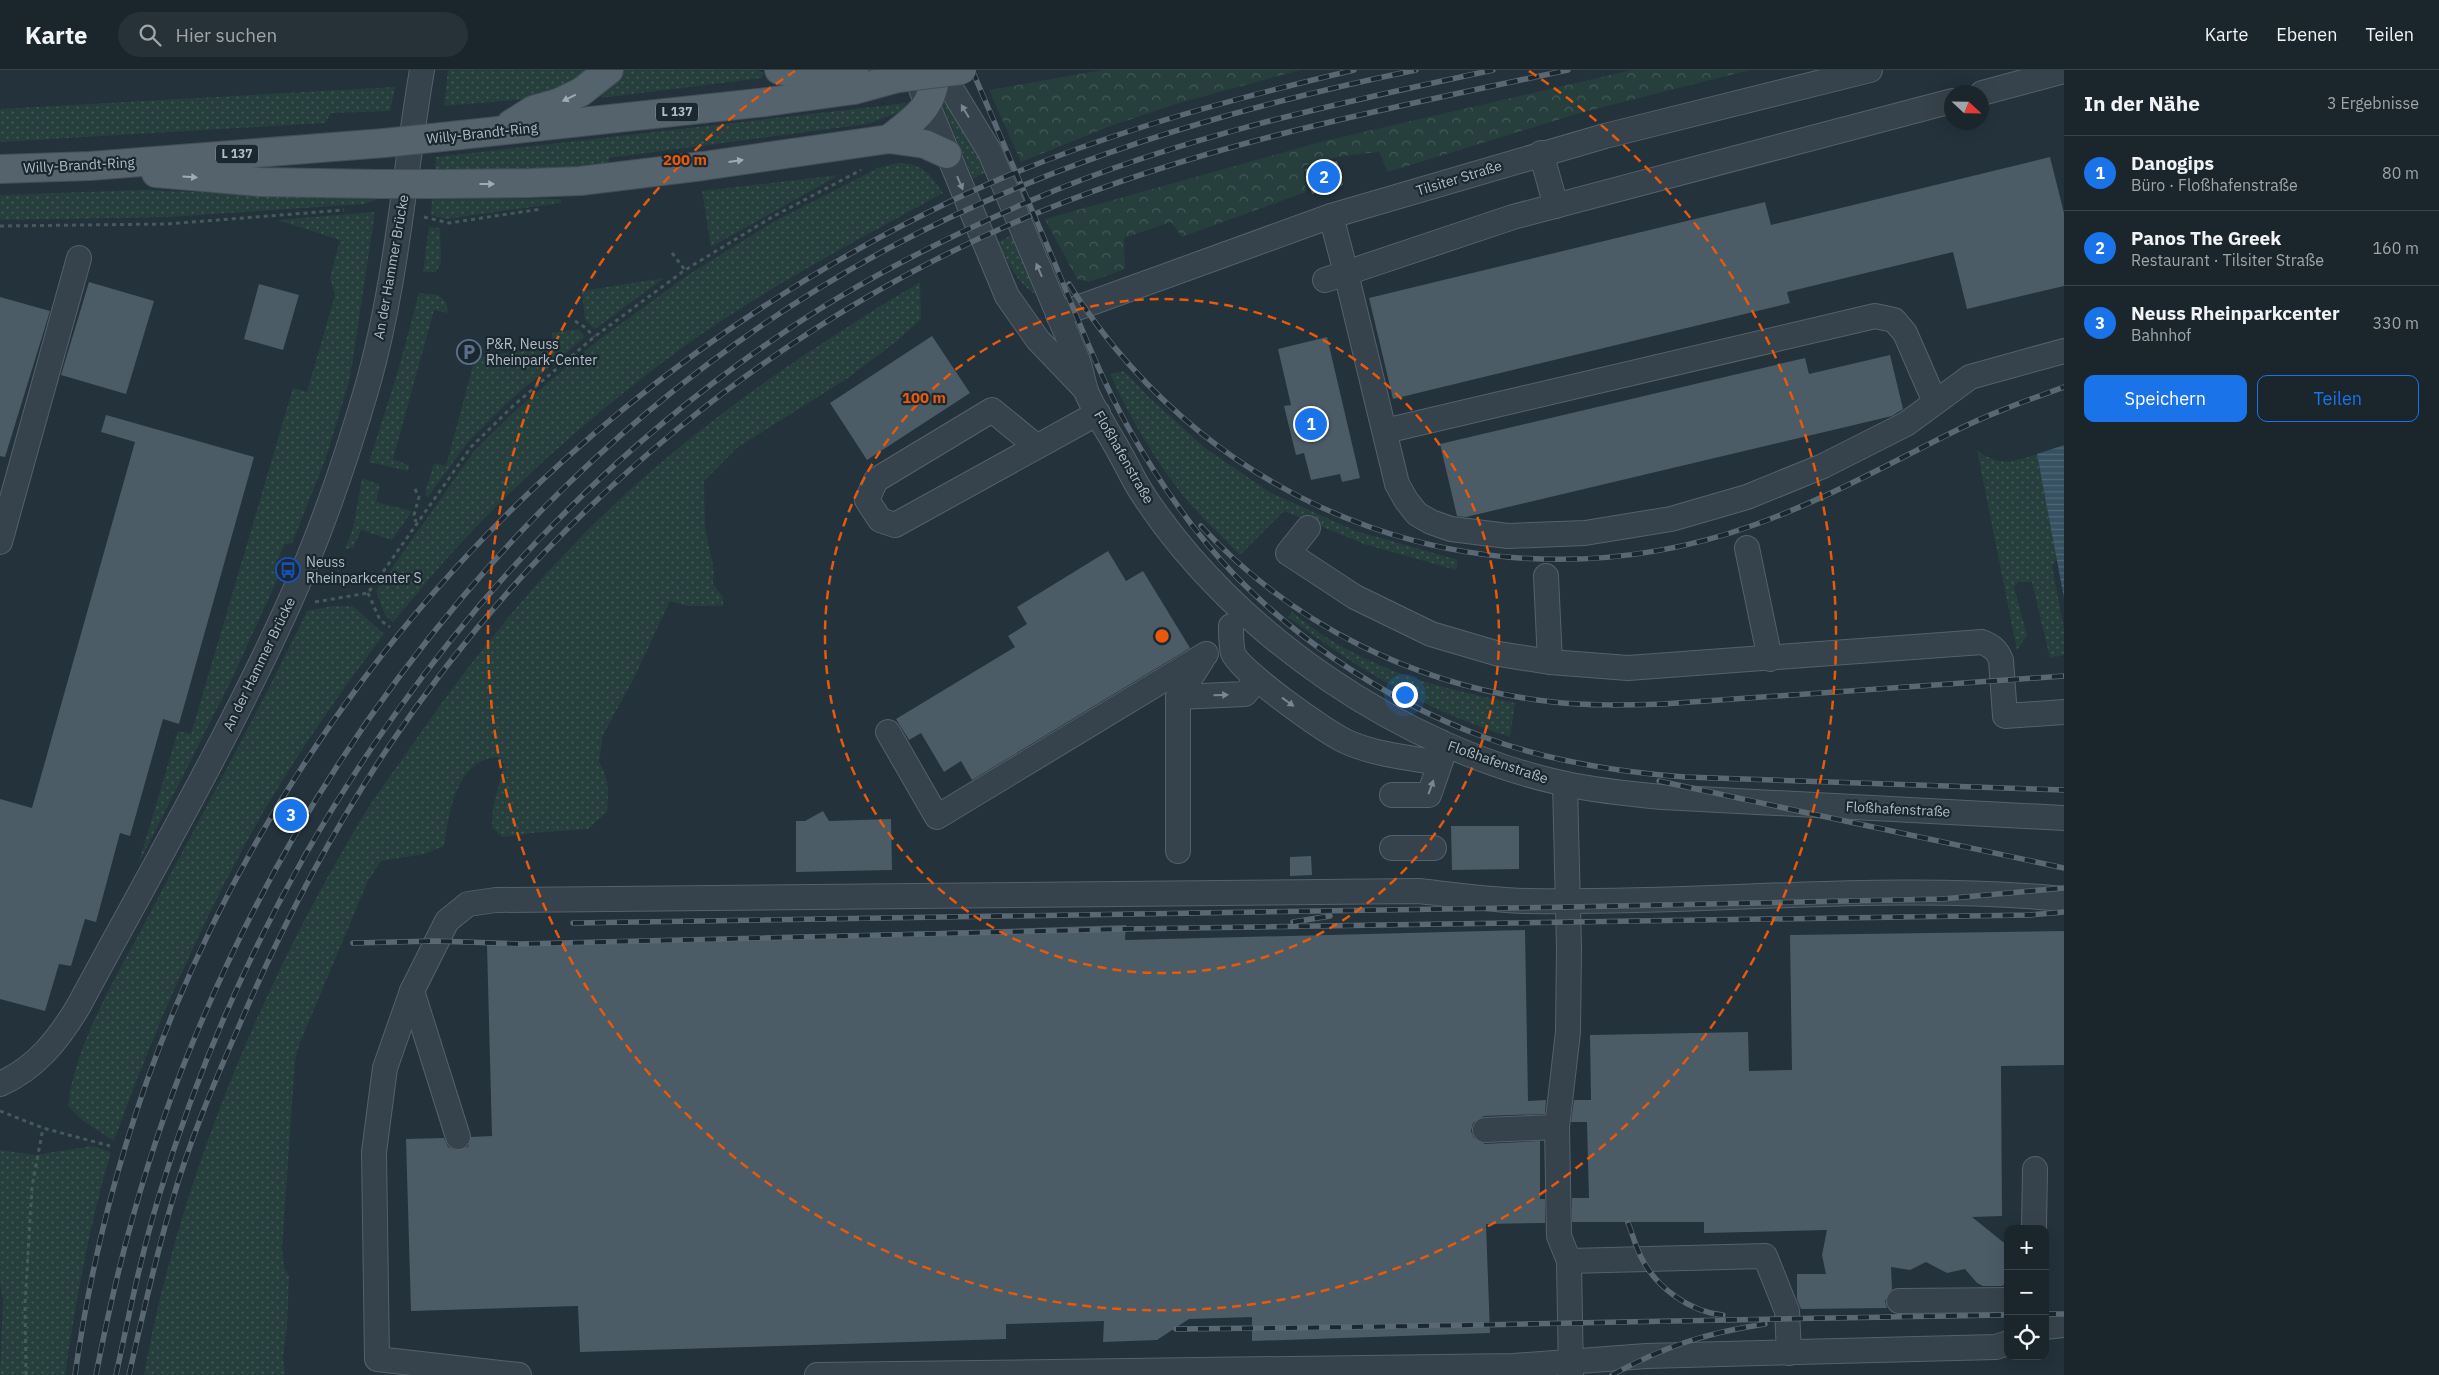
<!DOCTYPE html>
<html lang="de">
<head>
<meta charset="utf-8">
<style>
	body { margin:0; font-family:"IBM Plex Sans",sans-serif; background:#273238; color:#f1f3f6 }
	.controls { position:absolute; right:15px; bottom:15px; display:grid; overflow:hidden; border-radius:10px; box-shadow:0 5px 20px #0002 }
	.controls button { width:45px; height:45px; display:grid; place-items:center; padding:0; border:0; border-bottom:1px solid #384348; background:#1a262c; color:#f1f3f6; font:25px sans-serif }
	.compass { position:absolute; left:1944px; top:15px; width:45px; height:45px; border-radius:50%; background:#1a262c; box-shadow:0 5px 20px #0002; rotate:112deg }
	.you { position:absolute; left:1404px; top:624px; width:18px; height:18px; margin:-12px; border:4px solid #fff; border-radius:50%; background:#1a73e8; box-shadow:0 0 0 8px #1a73e833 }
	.badge { display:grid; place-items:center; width:32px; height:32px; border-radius:50%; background:#1a73e8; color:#fff; font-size:16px; font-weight:700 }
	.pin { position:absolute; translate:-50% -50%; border:2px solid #fff; box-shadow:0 1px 5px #0006 }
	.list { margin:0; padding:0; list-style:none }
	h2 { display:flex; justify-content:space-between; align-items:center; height:65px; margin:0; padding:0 20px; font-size:21px }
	h2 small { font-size:16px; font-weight:400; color:#9fa5a9 }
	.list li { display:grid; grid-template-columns:32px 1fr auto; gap:15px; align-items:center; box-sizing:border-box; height:75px; padding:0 20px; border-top:1px solid #384348 }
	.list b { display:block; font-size:19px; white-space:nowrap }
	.list p { margin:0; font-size:16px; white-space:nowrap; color:#9fa5a9 }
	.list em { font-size:16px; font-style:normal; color:#9fa5a9 }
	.actions { display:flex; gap:10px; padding:15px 20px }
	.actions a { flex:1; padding:11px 0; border:1px solid #1a73e8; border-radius:10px; text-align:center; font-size:18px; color:#1a73e8 }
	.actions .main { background:#1a73e8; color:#fff }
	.icon { flex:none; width:28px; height:28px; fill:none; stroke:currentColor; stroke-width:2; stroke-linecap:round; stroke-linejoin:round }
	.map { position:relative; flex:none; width:2064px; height:1305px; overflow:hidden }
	header { display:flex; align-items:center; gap:30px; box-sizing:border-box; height:70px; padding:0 25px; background:#1a262c; border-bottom:1px solid #384348 }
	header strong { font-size:24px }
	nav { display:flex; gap:28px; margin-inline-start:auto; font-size:18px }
	.search { width:350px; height:45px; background:#273238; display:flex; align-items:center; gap:12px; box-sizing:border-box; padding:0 18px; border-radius:28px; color:#9fa5a9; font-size:19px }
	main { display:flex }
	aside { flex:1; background:#1a262c }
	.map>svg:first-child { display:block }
	.grass { fill:url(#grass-dots) }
	.forest { fill:url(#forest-crowns) }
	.water { fill:url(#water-rules) }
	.building { fill:#4c5c67 }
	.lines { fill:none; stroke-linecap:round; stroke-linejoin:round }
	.minor-casing { stroke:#55616a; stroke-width:26 }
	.major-casing { stroke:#434f58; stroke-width:30 }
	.path { stroke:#455b59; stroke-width:3; stroke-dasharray:4 4; stroke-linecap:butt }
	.minor { stroke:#37434c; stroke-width:24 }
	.major { stroke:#55636c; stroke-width:28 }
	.rail-casing { stroke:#596873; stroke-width:5.5 }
	.rail { stroke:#1c2830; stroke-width:4; stroke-dasharray:11; stroke-linecap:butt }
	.major-bridge-casing { stroke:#434f58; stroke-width:30; stroke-linecap:butt }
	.major-bridge { stroke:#55636c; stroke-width:28 }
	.oneway { fill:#9facb5 }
	.oneway2 { fill:#7b8790 }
	.ring { fill:none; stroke:#e8590c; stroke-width:2.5; stroke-dasharray:9 6 }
	.labels { text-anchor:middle; stroke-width:4.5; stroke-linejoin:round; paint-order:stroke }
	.shield { fill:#1c2830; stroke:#85919a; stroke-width:1 }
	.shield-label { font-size:12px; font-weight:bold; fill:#b2bec7 }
	.street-label { font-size:14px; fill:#b2bec7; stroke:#1c2830 }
	.poi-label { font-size:14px; fill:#b2bec7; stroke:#1c2830; text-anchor:start }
	.centre { fill:#e8590c; stroke:#1c2830; stroke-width:2.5 }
	.ring-label { font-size:15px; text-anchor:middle; font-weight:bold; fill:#e8590c; stroke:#1c2830; stroke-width:4.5; stroke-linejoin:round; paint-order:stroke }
</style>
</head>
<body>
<header>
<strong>Karte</strong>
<div class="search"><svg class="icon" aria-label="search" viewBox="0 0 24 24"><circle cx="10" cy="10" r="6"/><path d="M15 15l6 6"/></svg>Hier suchen</div>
<nav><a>Karte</a><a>Ebenen</a><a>Teilen</a></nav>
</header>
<main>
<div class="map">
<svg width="2064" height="1305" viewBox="0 0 2064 1305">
	<defs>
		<pattern id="grass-dots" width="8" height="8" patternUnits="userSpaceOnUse" patternTransform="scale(1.25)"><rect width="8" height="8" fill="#263f3c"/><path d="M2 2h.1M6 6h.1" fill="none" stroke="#435957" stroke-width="1.8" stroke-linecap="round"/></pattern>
		<pattern id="forest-crowns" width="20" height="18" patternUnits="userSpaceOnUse" patternTransform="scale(1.25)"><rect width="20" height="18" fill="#263f3c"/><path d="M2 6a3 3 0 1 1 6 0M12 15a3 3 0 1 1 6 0" fill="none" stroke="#435957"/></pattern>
		<pattern id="water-rules" width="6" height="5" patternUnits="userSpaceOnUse" patternTransform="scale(1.25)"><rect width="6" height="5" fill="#365162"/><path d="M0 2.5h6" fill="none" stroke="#516877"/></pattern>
	</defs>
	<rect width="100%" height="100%" fill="#23323b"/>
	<!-- grass -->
	<g class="grass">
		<path d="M448 0H592L570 17 539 28 444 36Z"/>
		<path d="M621 0H757L763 3 762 8 601 28 600 21Z"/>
		<path d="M395 17 390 41 331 43 325 53 0 72V39Z"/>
		<path d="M946 32 986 93V102L973 109 943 36Z"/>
		<path d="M907 33 900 42 867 54 609 88 608 95 538 101 435 100 436 87Z"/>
		<path d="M897 93C922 93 929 103 943 123 856 171 767 217 686 275 601 337 520 408 449 486 430 507 412 530 393 552L385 545 376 521 474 381 515 341 597 271 688 205 775 151 878 98Z"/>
		<path d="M839 105 711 177 702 121Z"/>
		<path d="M142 120 378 129 365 134 169 147 0 150V125Z"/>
		<path d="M432 128 561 129V133L446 149 431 145Z"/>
		<path d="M375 142 350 308 326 388 292 473 285 474 276 492 282 499 230 613 138 795 178 661 191 664 293 318 307 322 335 225 330 208 340 170 277 150Z"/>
		<path d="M429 157 440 158 441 193 436 202H423Z"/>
		<path d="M1012 165 1035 213 1037 225C1016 213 1008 193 998 172Z"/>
		<path d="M664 208 595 259 585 250 582 221Z"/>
		<path d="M920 212 921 249 898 270 848 308 738 377 704 411 705 457 714 500 713 514 723 527V536H688L670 531 633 610 603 665 599 692C610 709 608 723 607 742L588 759 532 763 502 767 492 757 493 738 504 694 498 687C456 689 449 743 444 776L425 784 381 791 368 811 299 975 295 991 282 1178 284 1197 289 1206 287 1257 283 1286 285 1305H144C177 1119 257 925 353 763 372 729 397 697 419 665 481 576 551 491 632 418 720 338 819 273 920 212Z"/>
		<path d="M419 223 438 225 446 232 448 243 434 240 393 389 409 395 408 401 369 392 397 304Z"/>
		<path d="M578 259 585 267 509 331 467 373 428 427 425 424 434 393 446 396 475 288 553 276 552 263Z"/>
		<path d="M1124 301 1149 327 1205 378 1271 423 1356 461 1458 490 1456 500 1364 474 1284 441 1240 485C1222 466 1201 447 1184 427 1154 389 1130 348 1110 304Z"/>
		<path d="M1977 380C1999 397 2012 393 2037 384L2057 488 2052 496 2064 559V585L2050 588 2032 512H2019L2014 517 2027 565 2017 580Z"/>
		<path d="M362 408 380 415 376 432 412 441 392 470 361 460 353 478 345 479 353 458Z"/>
		<path d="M333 536H353L384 564C331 635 279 709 238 788 189 880 149 974 114 1071L83 1051 68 1036C75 971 121 899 151 841 203 742 258 643 307 541Z"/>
		<path d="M1292 542C1304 551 1316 561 1329 569 1385 604 1451 621 1515 633L1510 667C1424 640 1360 600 1288 547Z"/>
		<path d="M92 1076 111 1082C89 1156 76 1230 65 1305H0L3 1230 0 1213V1080L35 1085Z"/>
	</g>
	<!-- forest -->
	<g class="forest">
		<path d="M1103 0H1300L1179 33 1108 57 1021 92 989 20Z"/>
		<path d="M1632 0H1750L1580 43 1388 102 1379 82 1342 86 1303 96 1306 122 1182 167 1171 152 1124 168 1125 199 1089 212 1077 209 1045 149 1324 71Z"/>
	</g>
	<!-- water -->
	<path class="water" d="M2064 375V528L2037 384Z"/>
	<!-- building -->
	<g class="building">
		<path d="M2050 87 2064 143V216L1967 239 1953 182 1787 222 1790 233 1393 329 1369 228 1765 132 1771 155Z"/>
		<path d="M1337 91 1343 115 1312 124 1305 99Z"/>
		<path d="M89 212 154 231 126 324 61 305Z"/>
		<path d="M259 214 299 225 283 280 244 269Z"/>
		<path d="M0 227 50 241 5 387 0 386Z"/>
		<path d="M932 266 970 323 867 390 830 333Z"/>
		<path d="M1327 267 1360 408 1342 412 1340 404 1311 410 1304 383 1296 385 1284 336 1291 335 1278 279Z"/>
		<path d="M1890 285 1903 339 1892 346 1466 447 1457 446 1440 374 1805 288 1809 304Z"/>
		<path d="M106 345 254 387 179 654 163 649 130 766 120 763 96 852 85 849 71 896 59 894 45 941 0 929V729L32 738 135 372 101 362Z"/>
		<path d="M1108 481 1126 511 1143 501 1190 578 972 710 961 691 944 702 921 663 909 670 896 649 1015 577 1008 566 1027 554 1017 537Z"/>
		<path d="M823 741 829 751 891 749 892 800 796 802V751H805Z"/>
		<path d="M1451 756H1519V799L1452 800Z"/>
		<path d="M1311 786 1312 805 1290 806V787Z"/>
		<path d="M1126 855 1125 870 1525 860 1528 1031 1546 1030 1545 1044 1484 1046 1473 1053 1471 1061 1474 1068 1485 1074 1540 1071V1129H1545V1153L1486 1154 1490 1263 1252 1271V1247L1189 1249 1157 1270 1103 1272 1104 1251 1006 1254V1269L580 1282 578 1236 411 1241 406 1069 444 1068 448 1077 456 1080 468 1077 471 1067 492 1066 487 875Z"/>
		<path d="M2064 861V995L2001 996 2002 1146 1972 1147 2008 1176V1212L2002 1216H1983L1977 1213 1965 1199 1947 1203 1926 1192 1910 1200 1891 1197 1892 1219 1885 1231 1887 1238 1801 1239 1797 1229V1204H1826L1822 1185 1827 1160 1704 1163V1152H1572V1128H1589L1587 1052H1571L1574 1030H1591L1590 965 1748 962 1749 1001 1792 1000 1790 865Z"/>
	</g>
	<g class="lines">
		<defs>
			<g id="minor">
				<path d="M940 0 990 82 1078 291C1081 300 1083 311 1086 321 1095 343 1110 364 1121 385 1129 399 1135 413 1144 426 1234 564 1405 680 1566 714 1598 721 1630 724 1662 727L2064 748"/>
				<path d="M921 19 1007 226 1038 270 1084 318"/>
				<path d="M1982 23 2064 1"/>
				<path d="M1541 83 1556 136"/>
				<path d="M1331 146 1346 203 1513 147 1952 31"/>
				<path d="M1325 210 1346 203 1397 414 1406 430 1417 444 1431 452 1451 459 1508 466 1585 463 1671 449 1747 427 1823 396 1906 354 1970 307 2064 281"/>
				<path d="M1058 245 1331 146 1605 66 1870 0"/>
				<path d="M1385 361 1875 246 1894 250 1905 263 1935 332"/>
				<path d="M1036 376 992 340 876 410 867 430 880 450 895 455 1098 343"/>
				<path d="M1308 458 1288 483 1355 527 1431 564 1499 584 1550 592 1628 598 1982 572C1992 576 1997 580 2001 590L2005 646 2064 642"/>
				<path d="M0 472 79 188"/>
				<path d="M1747 478 1770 589"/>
				<path d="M1546 506 1550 592"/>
				<path d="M1231 556C1231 565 1231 575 1233 583 1239 601 1327 663 1347 672 1372 683 1401 687 1428 691L1434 687 1441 672"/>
				<path d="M1178 627 1245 624 1257 609"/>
				<path d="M888 662 937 747 1206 584"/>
				<path d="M1565 714 1569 879 1568 962 1557 1057 1559 1166 1569 1191 1571 1305"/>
				<path d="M1392 725H1429L1446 676"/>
				<path d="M1392 778H1434"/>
				<path d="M1178 781V627L1202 590"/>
				<path d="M412 921 458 1067"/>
				<path d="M0 1014C36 998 58 970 78 937 149 805 225 674 287 538 320 466 346 390 368 314 397 211 404 105 422 0"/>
				<path d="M1485 1060 1557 1057"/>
				<path d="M2034 1159 2035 1099"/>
				<path d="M1569 1191 1765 1186 1787 1241 1789 1283"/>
				<path d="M1899 1231 2008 1230"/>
				<path d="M2045 1257 2064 1255"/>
				<path d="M519 1305 377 1289 374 1082 385 998 412 921 447 851 468 834 496 830 1419 821C1455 825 1492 830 1528 831 1707 834 1886 812 2064 829"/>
				<path d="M817 1305 1513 1296 1646 1286 1996 1277 2008 1273"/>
			</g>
			<g id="major">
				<path d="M779 0 812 6 854 2"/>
				<path d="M511 54 533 40 558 33 581 22 609 0"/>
				<path d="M442 67 766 32 854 20 898 8"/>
				<path d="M889 69C918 46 932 39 937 0"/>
				<path d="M0 99 90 96 384 73"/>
				<path d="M156 103 260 112 377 114"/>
				<path d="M438 114 530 113 580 111 703 96 889 69 925 74 947 84"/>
			</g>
		</defs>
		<!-- minor casing -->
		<use href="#minor" class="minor-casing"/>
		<!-- major casing -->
		<use href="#major" class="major-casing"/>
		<!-- path -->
		<g class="path">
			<path d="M424 147 449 153 541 139"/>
			<path d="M0 156 167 154 344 140"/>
			<path d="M672 183 685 200"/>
			<path d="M575 251 586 258 594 267"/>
			<path d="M415 419 419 427 414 445 416 452"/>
			<path d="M368 523 380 550 390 557"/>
			<path d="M315 532 368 523 471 377 513 336 594 267 685 200 772 147 861 100"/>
			<path d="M0 1041 43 1058 110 1076"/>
			<path d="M26 1305 25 1234 32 1117 43 1058"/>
		</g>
		<!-- minor -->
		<use href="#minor" class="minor"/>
		<!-- major -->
		<use href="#major" class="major"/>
		<defs>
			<g id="rail">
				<path d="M972 0C1000 65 1027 129 1055 194 1078 249 1099 305 1128 357 1151 398 1177 438 1207 474 1276 558 1383 630 1484 667 1548 691 1617 702 1685 707L2064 720"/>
				<path d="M1069 214C1215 447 1495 548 1754 455 1824 430 1883 397 1949 364 1986 345 2025 331 2064 317"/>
				<path d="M1201 456C1292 555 1418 617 1553 632 1589 636 1626 635 1663 634L2064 606"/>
				<path d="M1659 711 2064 798"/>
				<path d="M1293 852 1330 846"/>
				<path d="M573 853 1568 837 1942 829 2064 818"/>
				<path d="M353 873 435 871 521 874 1125 859 2030 845 2064 842"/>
				<path d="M1628 1153C1633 1165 1636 1178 1642 1189 1657 1218 1690 1242 1723 1245"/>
				<path d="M2045 1244H2064"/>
				<path d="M1176 1259C1453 1257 1730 1249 2008 1245"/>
				<path d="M75 1305C147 789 480 359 945 134 1075 71 1215 33 1354 0"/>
				<path d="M96 1305C116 1201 143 1098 182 999 317 656 562 354 889 178 1052 91 1235 37 1416 0"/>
				<path d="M116 1305C129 1245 141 1185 159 1126 263 782 481 467 780 265 858 211 945 168 1032 130 1178 67 1338 33 1493 0"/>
				<path d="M129 1305C142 1247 155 1189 172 1132 189 1072 214 1013 239 956 280 860 329 766 387 679 546 441 777 249 1042 141 1211 72 1390 38 1568 0"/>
				<path d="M1612 1305C1665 1276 1706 1263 1765 1254"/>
			</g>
		</defs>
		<!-- rail casing -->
		<use href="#rail" class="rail-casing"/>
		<!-- rail -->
		<use href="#rail" class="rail"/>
		<defs>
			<g id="major-bridge">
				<path d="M898 8 962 0"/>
				<path d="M384 73 442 67"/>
				<path d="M377 114H438"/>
			</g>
		</defs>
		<!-- major-bridge casing -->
		<use href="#major-bridge" class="major-bridge-casing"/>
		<!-- major-bridge -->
		<use href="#major-bridge" class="major-bridge"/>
	</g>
	<!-- one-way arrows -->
	<defs><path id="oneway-solid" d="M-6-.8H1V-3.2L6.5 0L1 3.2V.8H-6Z" transform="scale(1.25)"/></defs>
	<g class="oneway">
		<use href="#oneway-solid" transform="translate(569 28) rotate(154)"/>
		<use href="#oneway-solid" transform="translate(736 91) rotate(-8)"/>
		<use href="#oneway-solid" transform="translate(190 107) rotate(4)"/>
		<use href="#oneway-solid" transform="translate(487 114)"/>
	</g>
	<g class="oneway2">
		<use href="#oneway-solid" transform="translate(965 41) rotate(-121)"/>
		<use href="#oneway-solid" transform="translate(960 113) rotate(67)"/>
		<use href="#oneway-solid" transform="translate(1039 200) rotate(-113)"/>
		<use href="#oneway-solid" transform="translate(1221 625) rotate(-2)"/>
		<use href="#oneway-solid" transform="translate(1288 632) rotate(36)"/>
		<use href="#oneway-solid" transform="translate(1431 717) rotate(-70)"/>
	</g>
	<!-- distance rings -->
	<g class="ring">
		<circle cx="1162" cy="566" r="337"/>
		<path d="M1529 1A674 674 0 1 1 795 1"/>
	</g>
	<!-- icons -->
	<defs>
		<symbol id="parking-ring" viewBox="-11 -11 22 22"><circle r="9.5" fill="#1c2830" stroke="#5c6f8a" stroke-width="1.5"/><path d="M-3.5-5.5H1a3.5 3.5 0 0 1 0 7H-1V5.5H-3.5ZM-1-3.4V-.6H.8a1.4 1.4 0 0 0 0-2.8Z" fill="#5c6f8a"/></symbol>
		<symbol id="bus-ring" viewBox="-11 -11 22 22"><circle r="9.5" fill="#1c2830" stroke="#1a4fb4" stroke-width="1.5"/><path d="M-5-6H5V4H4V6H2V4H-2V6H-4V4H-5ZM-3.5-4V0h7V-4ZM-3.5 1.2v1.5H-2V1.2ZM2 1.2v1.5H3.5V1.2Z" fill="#1a4fb4"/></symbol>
	</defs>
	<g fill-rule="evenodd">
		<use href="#parking-ring" x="455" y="268" width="28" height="28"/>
		<use href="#bus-ring" x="274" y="486" width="28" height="28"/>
	</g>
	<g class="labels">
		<!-- shield labels -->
		<g class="shield">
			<rect x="656" y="32.5" width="42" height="19" rx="4"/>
			<rect x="216" y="74.5" width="42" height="19" rx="4"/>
		</g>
		<g class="shield-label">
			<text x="677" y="46">L 137</text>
			<text x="237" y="88">L 137</text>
		</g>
		<!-- street labels -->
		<g class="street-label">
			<text transform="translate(482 63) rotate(-6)" y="5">Willy-Brandt-Ring</text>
			<text transform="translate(79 95) rotate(-3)" y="5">Willy-Brandt-Ring</text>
			<text transform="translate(1459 108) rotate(-17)" y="5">Tilsiter Straße</text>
			<text transform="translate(391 197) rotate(-80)" y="5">An der Hammer Brücke</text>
			<text transform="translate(1124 387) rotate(60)" y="5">Floßhafenstraße</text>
			<text transform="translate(259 594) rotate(-64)" y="5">An der Hammer Brücke</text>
			<text transform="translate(1498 692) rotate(19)" y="5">Floßhafenstraße</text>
			<text transform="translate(1898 739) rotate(3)" y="5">Floßhafenstraße</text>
		</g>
		<!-- poi labels -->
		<g class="poi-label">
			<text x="486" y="279">P&amp;R, Neuss<tspan x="486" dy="16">Rheinpark-Center</tspan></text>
			<text x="306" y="497">Neuss<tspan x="306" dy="16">Rheinparkcenter S</tspan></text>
		</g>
	</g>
	<circle cx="1162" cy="566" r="8" class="centre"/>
	<g class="ring-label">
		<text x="685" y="95">200 m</text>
		<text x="924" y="333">100 m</text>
	</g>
</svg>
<div class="controls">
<button>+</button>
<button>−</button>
<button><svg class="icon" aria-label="locate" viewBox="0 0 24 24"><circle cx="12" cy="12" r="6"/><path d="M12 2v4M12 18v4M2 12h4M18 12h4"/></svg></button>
</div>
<svg class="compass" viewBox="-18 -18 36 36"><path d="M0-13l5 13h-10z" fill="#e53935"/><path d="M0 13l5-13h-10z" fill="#9fa5a9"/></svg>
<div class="you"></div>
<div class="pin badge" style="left:1311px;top:354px">1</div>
<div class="pin badge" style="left:1324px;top:107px">2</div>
<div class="pin badge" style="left:291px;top:745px">3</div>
</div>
<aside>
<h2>In der Nähe<small>3 Ergebnisse</small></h2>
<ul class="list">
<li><span class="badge">1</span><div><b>Danogips</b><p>Büro · Floßhafenstraße</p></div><em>80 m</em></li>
<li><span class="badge">2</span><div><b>Panos The Greek</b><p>Restaurant · Tilsiter Straße</p></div><em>160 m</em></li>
<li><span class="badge">3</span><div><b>Neuss Rheinparkcenter</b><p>Bahnhof</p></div><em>330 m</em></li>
</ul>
<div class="actions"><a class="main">Speichern</a><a>Teilen</a></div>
</aside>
</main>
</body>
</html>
